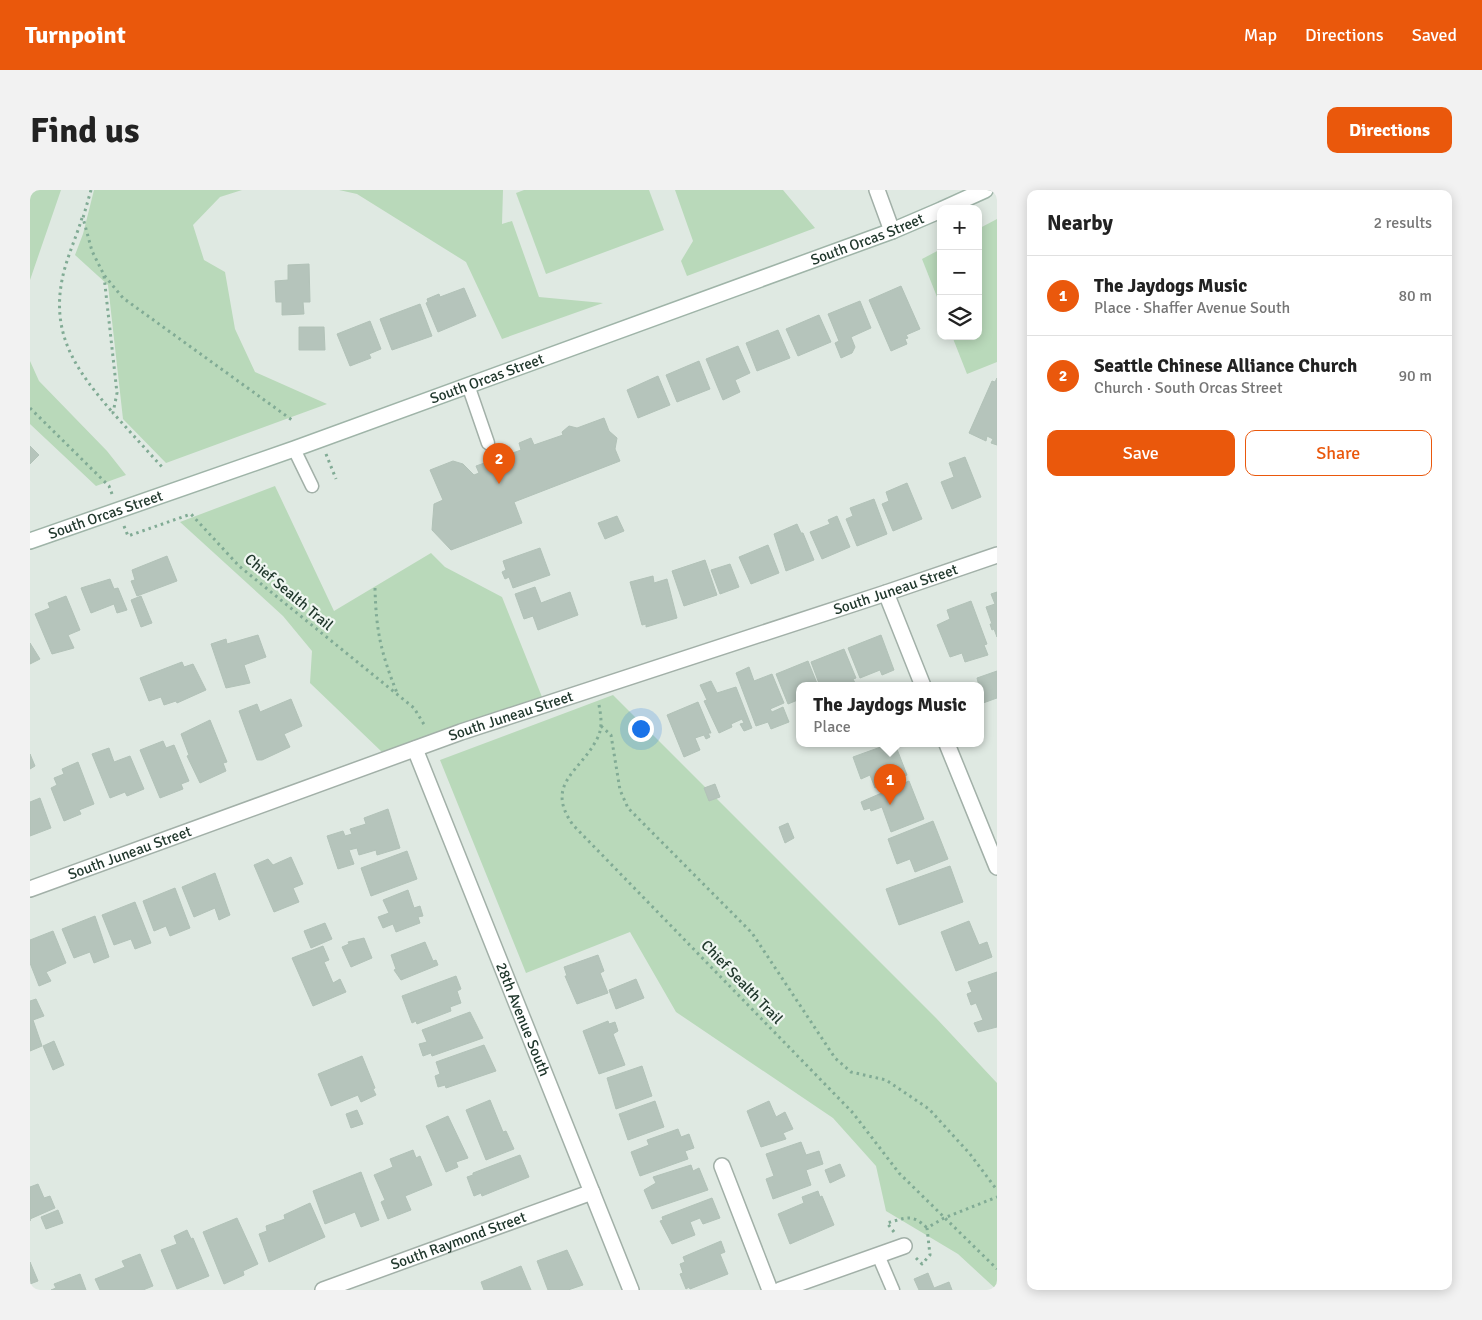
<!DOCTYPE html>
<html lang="en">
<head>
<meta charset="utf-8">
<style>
	body { margin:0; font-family:Signika,sans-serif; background:#f2f2f2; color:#222 }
	.controls { position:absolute; right:15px; top:15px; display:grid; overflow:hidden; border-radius:10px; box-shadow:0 2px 12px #0003 }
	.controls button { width:45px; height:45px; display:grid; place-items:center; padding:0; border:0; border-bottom:1px solid #e0e0e0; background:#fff; color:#222; font:25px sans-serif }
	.you { position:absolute; left:610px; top:538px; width:18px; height:18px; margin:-12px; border:4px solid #fff; border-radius:50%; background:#1a73e8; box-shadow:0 0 0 8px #1a73e833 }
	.badge { display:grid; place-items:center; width:32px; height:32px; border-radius:50%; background:#ea580c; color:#fff; font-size:16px; font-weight:700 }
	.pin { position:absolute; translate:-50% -41px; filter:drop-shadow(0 1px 2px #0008) }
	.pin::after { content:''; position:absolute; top:26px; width:18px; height:15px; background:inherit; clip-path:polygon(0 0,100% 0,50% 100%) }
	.popup { position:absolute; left:766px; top:492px; width:188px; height:65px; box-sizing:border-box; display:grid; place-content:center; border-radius:10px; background:#fff; filter:drop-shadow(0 1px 4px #0005); font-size:16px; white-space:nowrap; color:#767676 }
	.popup b { font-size:19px; color:#222 }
	.popup::after { content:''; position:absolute; left:50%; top:100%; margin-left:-10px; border:10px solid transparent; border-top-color:#fff }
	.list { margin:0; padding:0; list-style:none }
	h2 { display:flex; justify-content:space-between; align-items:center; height:65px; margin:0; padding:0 20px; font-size:21px }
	h2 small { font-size:16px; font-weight:400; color:#767676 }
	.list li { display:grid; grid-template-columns:32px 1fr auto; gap:15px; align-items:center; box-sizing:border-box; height:80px; padding:0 20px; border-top:1px solid #e0e0e0 }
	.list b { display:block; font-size:19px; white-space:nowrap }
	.list p { margin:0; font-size:16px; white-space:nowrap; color:#767676 }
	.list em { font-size:16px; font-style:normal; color:#767676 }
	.actions { display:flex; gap:10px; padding:15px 20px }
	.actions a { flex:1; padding:11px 0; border:1px solid #ea580c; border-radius:10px; text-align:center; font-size:18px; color:#ea580c }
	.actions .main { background:#ea580c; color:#fff }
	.icon { flex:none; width:28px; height:28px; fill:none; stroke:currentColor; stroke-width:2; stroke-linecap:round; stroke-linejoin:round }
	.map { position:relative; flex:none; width:967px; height:1100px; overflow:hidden; border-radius:10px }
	header { display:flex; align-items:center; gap:30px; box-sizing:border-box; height:70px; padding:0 25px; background:#ea580c; color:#fff }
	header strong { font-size:24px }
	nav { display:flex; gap:28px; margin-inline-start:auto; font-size:18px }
	.intro { display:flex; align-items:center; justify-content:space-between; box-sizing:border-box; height:120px; padding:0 30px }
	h1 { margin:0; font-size:35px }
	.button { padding:12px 22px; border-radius:10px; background:#ea580c; color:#fff; font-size:18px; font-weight:700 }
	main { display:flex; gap:30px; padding:0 30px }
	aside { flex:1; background:#fff; border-radius:10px; box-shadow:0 2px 12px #0003 }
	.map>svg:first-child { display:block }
	.green { fill:#b9d9ba }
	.building { fill:#b5c4bb; stroke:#b2c2b8 }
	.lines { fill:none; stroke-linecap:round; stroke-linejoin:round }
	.lane-casing { stroke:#a2b0a8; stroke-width:15 }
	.street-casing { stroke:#a2b0a8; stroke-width:18 }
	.secondary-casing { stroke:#9fb4a8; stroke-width:18 }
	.path { stroke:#81ab95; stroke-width:3; stroke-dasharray:2.5 4; stroke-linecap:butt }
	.lane { stroke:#fff; stroke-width:12 }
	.street { stroke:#fff; stroke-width:15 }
	.secondary { stroke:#fff; stroke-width:15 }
	.labels { text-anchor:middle; stroke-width:4.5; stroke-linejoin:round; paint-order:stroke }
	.street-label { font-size:15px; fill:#21382d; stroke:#eff6f1 }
</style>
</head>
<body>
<header>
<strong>Turnpoint</strong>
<nav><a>Map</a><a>Directions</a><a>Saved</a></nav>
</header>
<div class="intro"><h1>Find us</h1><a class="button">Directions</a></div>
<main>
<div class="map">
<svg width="967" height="1100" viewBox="0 0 967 1100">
	<rect width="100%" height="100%" fill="#dfe9e2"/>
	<!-- green -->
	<g class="green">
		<path d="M0 0H31L0 90Z"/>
		<path d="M64 0H212L190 7 163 35 174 70 195 82 205 139 225 182 297 214 136 273 93 229 78 95 45 65 53 44Z"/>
		<path d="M309 0H473L472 34 482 31 509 107 573 113 472 149 436 72 327 4Z"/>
		<path d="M494 0H619L634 40 516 84 486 3Z"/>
		<path d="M645 0H753L785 38 657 86 651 71 663 51Z"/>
		<path d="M967 29V172L937 184 922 146H948V39Z"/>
		<path d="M911 59V117L892 69Z"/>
		<path d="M0 171 9 191 77 261 96 285 66 296 0 234Z"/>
		<path d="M245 296 304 421 401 363 415 377 472 407 512 507 352 562 280 493 282 461 253 426 150 332Z"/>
		<path d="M583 505 906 828 967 893V1100L928 1064 856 1021 846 976 803 928 646 822 600 742 496 783 410 570Z"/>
	</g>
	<!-- building -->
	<g class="building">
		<path d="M279 74 280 112H273L274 124 252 125V112H246L245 91 258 90V75Z"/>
		<path d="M871 96 890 139 876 145 878 148 875 149 877 154 861 161 839 110Z"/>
		<path d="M434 98 446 126 408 142 396 113 398 112 397 109 409 104 410 107Z"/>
		<path d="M830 111 841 138 821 147 825 157 822 163 811 168 805 153 809 151 798 124Z"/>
		<path d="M390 114 402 146 362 160 350 129Z"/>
		<path d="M789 125 801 152 768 166 756 139Z"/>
		<path d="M340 131 351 159 339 164 341 168 320 176 307 144Z"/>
		<path d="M269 137H294L295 160H269Z"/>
		<path d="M748 140 760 168 727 181 716 153Z"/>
		<path d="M708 156 720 183 705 190 710 202 693 210 676 169Z"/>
		<path d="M669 171 680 199 647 212 636 185Z"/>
		<path d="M628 186 640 215 608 228 597 200Z"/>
		<path d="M967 188V255L961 253 963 249 957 246 956 251 939 243 962 191 965 192Z"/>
		<path d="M574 228 579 241 587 248 585 259 590 271 484 312 492 333 421 360 402 340 404 314 413 310 400 280 423 271 433 274 444 285 449 283 446 276 491 260 489 253 501 248 504 255 533 245 532 242 539 236 547 238Z"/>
		<path d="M0 256 9 265 0 274Z"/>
		<path d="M935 267 951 307 922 319 911 292 924 287 919 273Z"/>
		<path d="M877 293 892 329 863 341 852 314 859 311 856 302Z"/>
		<path d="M844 309 857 344 827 356 816 329 823 326 820 318Z"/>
		<path d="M587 326 594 341 575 349 568 333Z"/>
		<path d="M807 326 820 357 792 369 780 342 800 334 798 330Z"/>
		<path d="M767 334 771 343H773L784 370 756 381 744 344Z"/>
		<path d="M738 355 749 383 721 394 709 367Z"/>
		<path d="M510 358 520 385 483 398 479 387 475 389 472 382 476 380 473 371Z"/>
		<path d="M137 366 147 391 107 406 101 391 105 390 102 380Z"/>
		<path d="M675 370 687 405 654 416 642 381Z"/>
		<path d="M700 374 709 397 690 404 681 380Z"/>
		<path d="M623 386 624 393 637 389 647 428 616 437V434L612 435 600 392Z"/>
		<path d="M80 389 84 399 88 398 97 420 87 423 84 414 61 423 51 398Z"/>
		<path d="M505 397 511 413 540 402 548 425 508 440 503 426 494 429 485 404Z"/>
		<path d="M967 402V447L964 439 962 440 960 434H962L956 417 965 414 961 404Z"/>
		<path d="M36 406 50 440 38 445 44 458 22 464 5 424 20 418 18 413Z"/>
		<path d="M111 406 122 433 111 437 101 410Z"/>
		<path d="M941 411 957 454 954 455 958 465 935 472 932 463 920 467 907 435 920 429 917 420Z"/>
		<path d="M228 445 236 467 214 475 220 493 196 498 181 454 196 449 197 454Z"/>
		<path d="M851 445 864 480 852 485 850 480 830 488 818 458Z"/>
		<path d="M0 453 10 469 0 474Z"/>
		<path d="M814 459 826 488 823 489 826 495 790 496 781 472Z"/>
		<path d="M778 471 788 496H770V509L758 514 746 484Z"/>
		<path d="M152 472 154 477 163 474 176 500 147 513 146 511 134 515 131 507 119 511 110 488Z"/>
		<path d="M719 477 724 491 742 484 754 513 740 519 742 522 753 517 759 532 741 539 738 532 726 536 706 483Z"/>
		<path d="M967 481V508L953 513 947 488Z"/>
		<path d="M681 491 687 503 706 497 722 538 714 541 710 534 714 533 712 529 701 534 702 537 689 543 674 511 677 510 670 495Z"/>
		<path d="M261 509 272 536 254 544 260 557 232 570H227L209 521 227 514 230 522Z"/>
		<path d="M668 512 681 543H678L680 547 676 549 674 545 665 548 670 560 654 567 637 525Z"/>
		<path d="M180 530 197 572 193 573 196 581 170 593 157 566 159 565 151 544Z"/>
		<path d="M133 551 136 558 144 555 159 591 151 594 153 599 130 608 110 560Z"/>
		<path d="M859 554H865L877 585 845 598 840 585 831 589 823 567Z"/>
		<path d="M79 558 84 572 100 566 114 599 97 606 95 602 80 608 62 564Z"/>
		<path d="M0 564 5 576 0 579Z"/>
		<path d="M48 572 64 614 49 620 51 624 34 631 21 598 27 595 24 588 34 584 32 579Z"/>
		<path d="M879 591 894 629 861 642 852 617 841 621 840 618 834 620 831 612Z"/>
		<path d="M685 594 690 607 679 611 674 598Z"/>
		<path d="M10 608 21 638 0 646V612Z"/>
		<path d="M358 619 370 658 347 665 346 660 329 665 327 658 319 660 324 674 308 679 297 646 313 641 315 646 322 644 320 639 336 634 334 628Z"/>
		<path d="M903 631 918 669 885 682 880 669 867 674 858 649Z"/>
		<path d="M758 633 764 648 755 653 749 637Z"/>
		<path d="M377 661 387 689 341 706 331 678Z"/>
		<path d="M261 667 273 694 263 698 269 712 244 722 224 675 238 669 243 675Z"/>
		<path d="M920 676 933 712 869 735 856 699Z"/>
		<path d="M185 683 200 725 189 730 185 718 164 727 152 697Z"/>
		<path d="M145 698 160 738 140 746 136 736 124 741 113 711Z"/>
		<path d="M378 700 384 718 390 716 393 726 388 727 390 733 366 742 363 734 353 738 348 727 359 723 353 710Z"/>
		<path d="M105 712 121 753 105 759 101 749 84 755 72 725Z"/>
		<path d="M65 726 79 767 64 773 60 762 44 768 32 739Z"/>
		<path d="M939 731 949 755 957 752 962 767 926 781 911 742Z"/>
		<path d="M295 733 302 749 281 758 274 741Z"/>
		<path d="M23 741 36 773 16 782 21 791 9 796 0 773V750Z"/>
		<path d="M334 748 342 768 321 777 312 757 319 754 318 752Z"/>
		<path d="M395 752 403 771 406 770 408 775 371 790 364 780 366 779 361 765Z"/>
		<path d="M293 756 299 770 294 772 303 793 310 789 316 802 283 816 262 768Z"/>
		<path d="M568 765 574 781 570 783 578 803 547 814 535 786H537L534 777Z"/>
		<path d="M967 782V837L948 842 944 833 953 830 946 813 941 815 937 804 942 802 938 792Z"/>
		<path d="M426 786 431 799 427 801 431 813 420 817 421 821 387 834 386 831 382 833 372 806Z"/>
		<path d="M606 789 614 808 586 819 579 800Z"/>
		<path d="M6 809 14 826 3 830 12 856 0 861V811Z"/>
		<path d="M440 822 453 848 402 866 401 863 393 866 389 854 397 852 392 840Z"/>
		<path d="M578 831 579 834 585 832 588 841 583 844 595 875 569 884 553 841Z"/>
		<path d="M24 851 34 875 23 880 13 856Z"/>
		<path d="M454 855 466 881 416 898 415 895 408 897 405 886 410 884 406 872Z"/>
		<path d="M332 866 345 898 343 899 346 905 331 912 328 905 301 916 288 884Z"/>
		<path d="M612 876 622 906 586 919 577 888Z"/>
		<path d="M460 910 473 942 476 941 484 959 456 970 436 920Z"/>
		<path d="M625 911 634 937 598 950 589 924Z"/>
		<path d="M739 911 746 927 755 922 763 939 753 943 756 949 731 957 717 921Z"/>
		<path d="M327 920 333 934 321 938 316 924Z"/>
		<path d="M418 926 438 968 426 972 428 977 416 982 396 936Z"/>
		<path d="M648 939 651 947 659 944 664 958 655 961 658 969 610 986 601 962 619 955 617 950Z"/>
		<path d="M771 952 776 965 789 961 793 974 776 980 781 995 743 1009 736 989 744 986 736 964Z"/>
		<path d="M383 960 386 968 390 966 402 995 375 1006 381 1020 358 1029 351 1012 355 1010 344 985 363 977 360 969Z"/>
		<path d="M490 965 499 987 452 1006 451 1003 444 1006 437 987 443 985V983Z"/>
		<path d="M810 974 815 986 800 993 795 980Z"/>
		<path d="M661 975 663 981 669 978 678 1000 622 1019 614 1000 626 993 623 987Z"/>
		<path d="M331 982 349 1030 331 1037 325 1022 295 1034 283 1001Z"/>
		<path d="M8 994 14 1008 20 1006 25 1018 0 1029V1031V997Z"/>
		<path d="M788 1001 790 1007 792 1006 804 1035 760 1054 748 1024 774 1013 772 1007Z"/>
		<path d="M682 1008 690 1028 673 1034 670 1028 660 1032 665 1045 642 1054 630 1031 633 1030 632 1027Z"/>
		<path d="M280 1013 295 1047 239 1072 229 1044 237 1041 236 1036 255 1029 254 1025Z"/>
		<path d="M28 1020 33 1033 16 1039 11 1027Z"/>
		<path d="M207 1028 228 1074 213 1081 214 1085 194 1094 173 1042Z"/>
		<path d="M157 1040 161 1049 163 1048 179 1086 147 1099 131 1060 147 1054 144 1046Z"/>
		<path d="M691 1051 695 1062 690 1064 698 1084 660 1099 659 1097 656 1099 650 1084 653 1083 650 1074 655 1072 653 1067Z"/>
		<path d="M537 1060 553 1095 538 1100H518L507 1071Z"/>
		<path d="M110 1064 123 1096 113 1100H70L65 1089 95 1077 92 1071Z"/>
		<path d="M0 1072 8 1091 0 1094Z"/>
		<path d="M491 1076 501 1100H454L451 1092Z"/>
		<path d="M898 1083 904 1098 919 1092 922 1100H889L884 1089Z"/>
		<path d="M50 1084 56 1100H21L26 1098 24 1094Z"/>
	</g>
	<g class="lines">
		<defs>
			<g id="lane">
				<path d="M438 195 458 253"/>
				<path d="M264 259 282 296"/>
				<path d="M848 1065 863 1100"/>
			</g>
			<g id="street">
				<path d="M847 0 862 41"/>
				<path d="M856 403 893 496"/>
				<path d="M917 554 967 677"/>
				<path id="s1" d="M385 559 601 1100"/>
				<path id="s2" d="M0 699 431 542 856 403 967 365"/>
				<path d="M692 976 740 1100"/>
				<path id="s3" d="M293 1100 562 1002"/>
				<path d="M750 1100 874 1056"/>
			</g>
			<g id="secondary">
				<path d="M913 19 955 0"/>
				<path id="s4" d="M0 351 264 259 862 41 911 20"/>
			</g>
		</defs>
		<!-- lane casing -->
		<use href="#lane" class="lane-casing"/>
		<!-- street casing -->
		<use href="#street" class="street-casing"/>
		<!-- secondary casing -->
		<use href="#secondary" class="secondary-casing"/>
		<!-- path -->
		<g class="path">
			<path d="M61 0 53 28 62 61 74 85 93 108 262 230"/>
			<path d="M52 28C46 48 36 69 32 90 21 147 48 182 83 223"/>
			<path d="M74 86 87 203 83 223 132 277"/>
			<path d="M0 218 79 296 82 304"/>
			<path d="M296 264 306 289"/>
			<path d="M94 336 98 346 161 324 209 376 384 518 395 536"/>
			<path d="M345 398C346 441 351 463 367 503"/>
			<path d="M569 515C571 526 573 538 567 549 550 582 514 594 543 635L823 923 869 983 967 1079"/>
			<path d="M571 536 581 545 590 600 598 618 722 743 805 868 821 882 856 890 899 919 940 964 967 1000"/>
			<path d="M864 1042 857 1033C876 1028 882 1023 897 1038"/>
			<path d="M886 1068 892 1074 900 1065 897 1038 914 1028 967 1007"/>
		</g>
		<!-- lane -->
		<use href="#lane" class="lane"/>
		<!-- street -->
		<use href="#street" class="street"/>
		<!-- secondary -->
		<use href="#secondary" class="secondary"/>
	</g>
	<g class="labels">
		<!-- street labels -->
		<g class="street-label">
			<text dy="5" stroke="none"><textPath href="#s4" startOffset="890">South Orcas Street</textPath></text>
			<text dy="5" stroke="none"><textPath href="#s4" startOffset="485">South Orcas Street</textPath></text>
			<text dy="5" stroke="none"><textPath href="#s4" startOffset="80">South Orcas Street</textPath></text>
			<text dy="5" stroke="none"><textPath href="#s2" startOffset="916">South Juneau Street</textPath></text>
			<text transform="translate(259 402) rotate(40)" y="5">Chief Sealth Trail</text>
			<text dy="5" stroke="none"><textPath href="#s2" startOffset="511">South Juneau Street</textPath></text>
			<text dy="5" stroke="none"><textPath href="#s2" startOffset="106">South Juneau Street</textPath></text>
			<text transform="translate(712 792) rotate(46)" y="5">Chief Sealth Trail</text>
			<text dy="5" stroke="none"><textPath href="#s1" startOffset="291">28th Avenue South</textPath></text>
			<text dy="5" stroke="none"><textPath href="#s3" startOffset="144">South Raymond Street</textPath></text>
		</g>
	</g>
</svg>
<div class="controls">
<button>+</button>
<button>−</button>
<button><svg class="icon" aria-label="layers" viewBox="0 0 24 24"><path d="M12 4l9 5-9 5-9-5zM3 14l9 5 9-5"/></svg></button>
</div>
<div class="you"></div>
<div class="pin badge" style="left:860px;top:615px">1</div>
<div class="popup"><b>The Jaydogs Music</b>Place</div>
<div class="pin badge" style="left:469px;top:294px">2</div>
</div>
<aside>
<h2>Nearby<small>2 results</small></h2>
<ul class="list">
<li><span class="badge">1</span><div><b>The Jaydogs Music</b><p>Place · Shaffer Avenue South</p></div><em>80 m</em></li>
<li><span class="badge">2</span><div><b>Seattle Chinese Alliance Church</b><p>Church · South Orcas Street</p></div><em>90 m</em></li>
</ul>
<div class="actions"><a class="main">Save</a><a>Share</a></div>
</aside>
</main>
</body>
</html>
